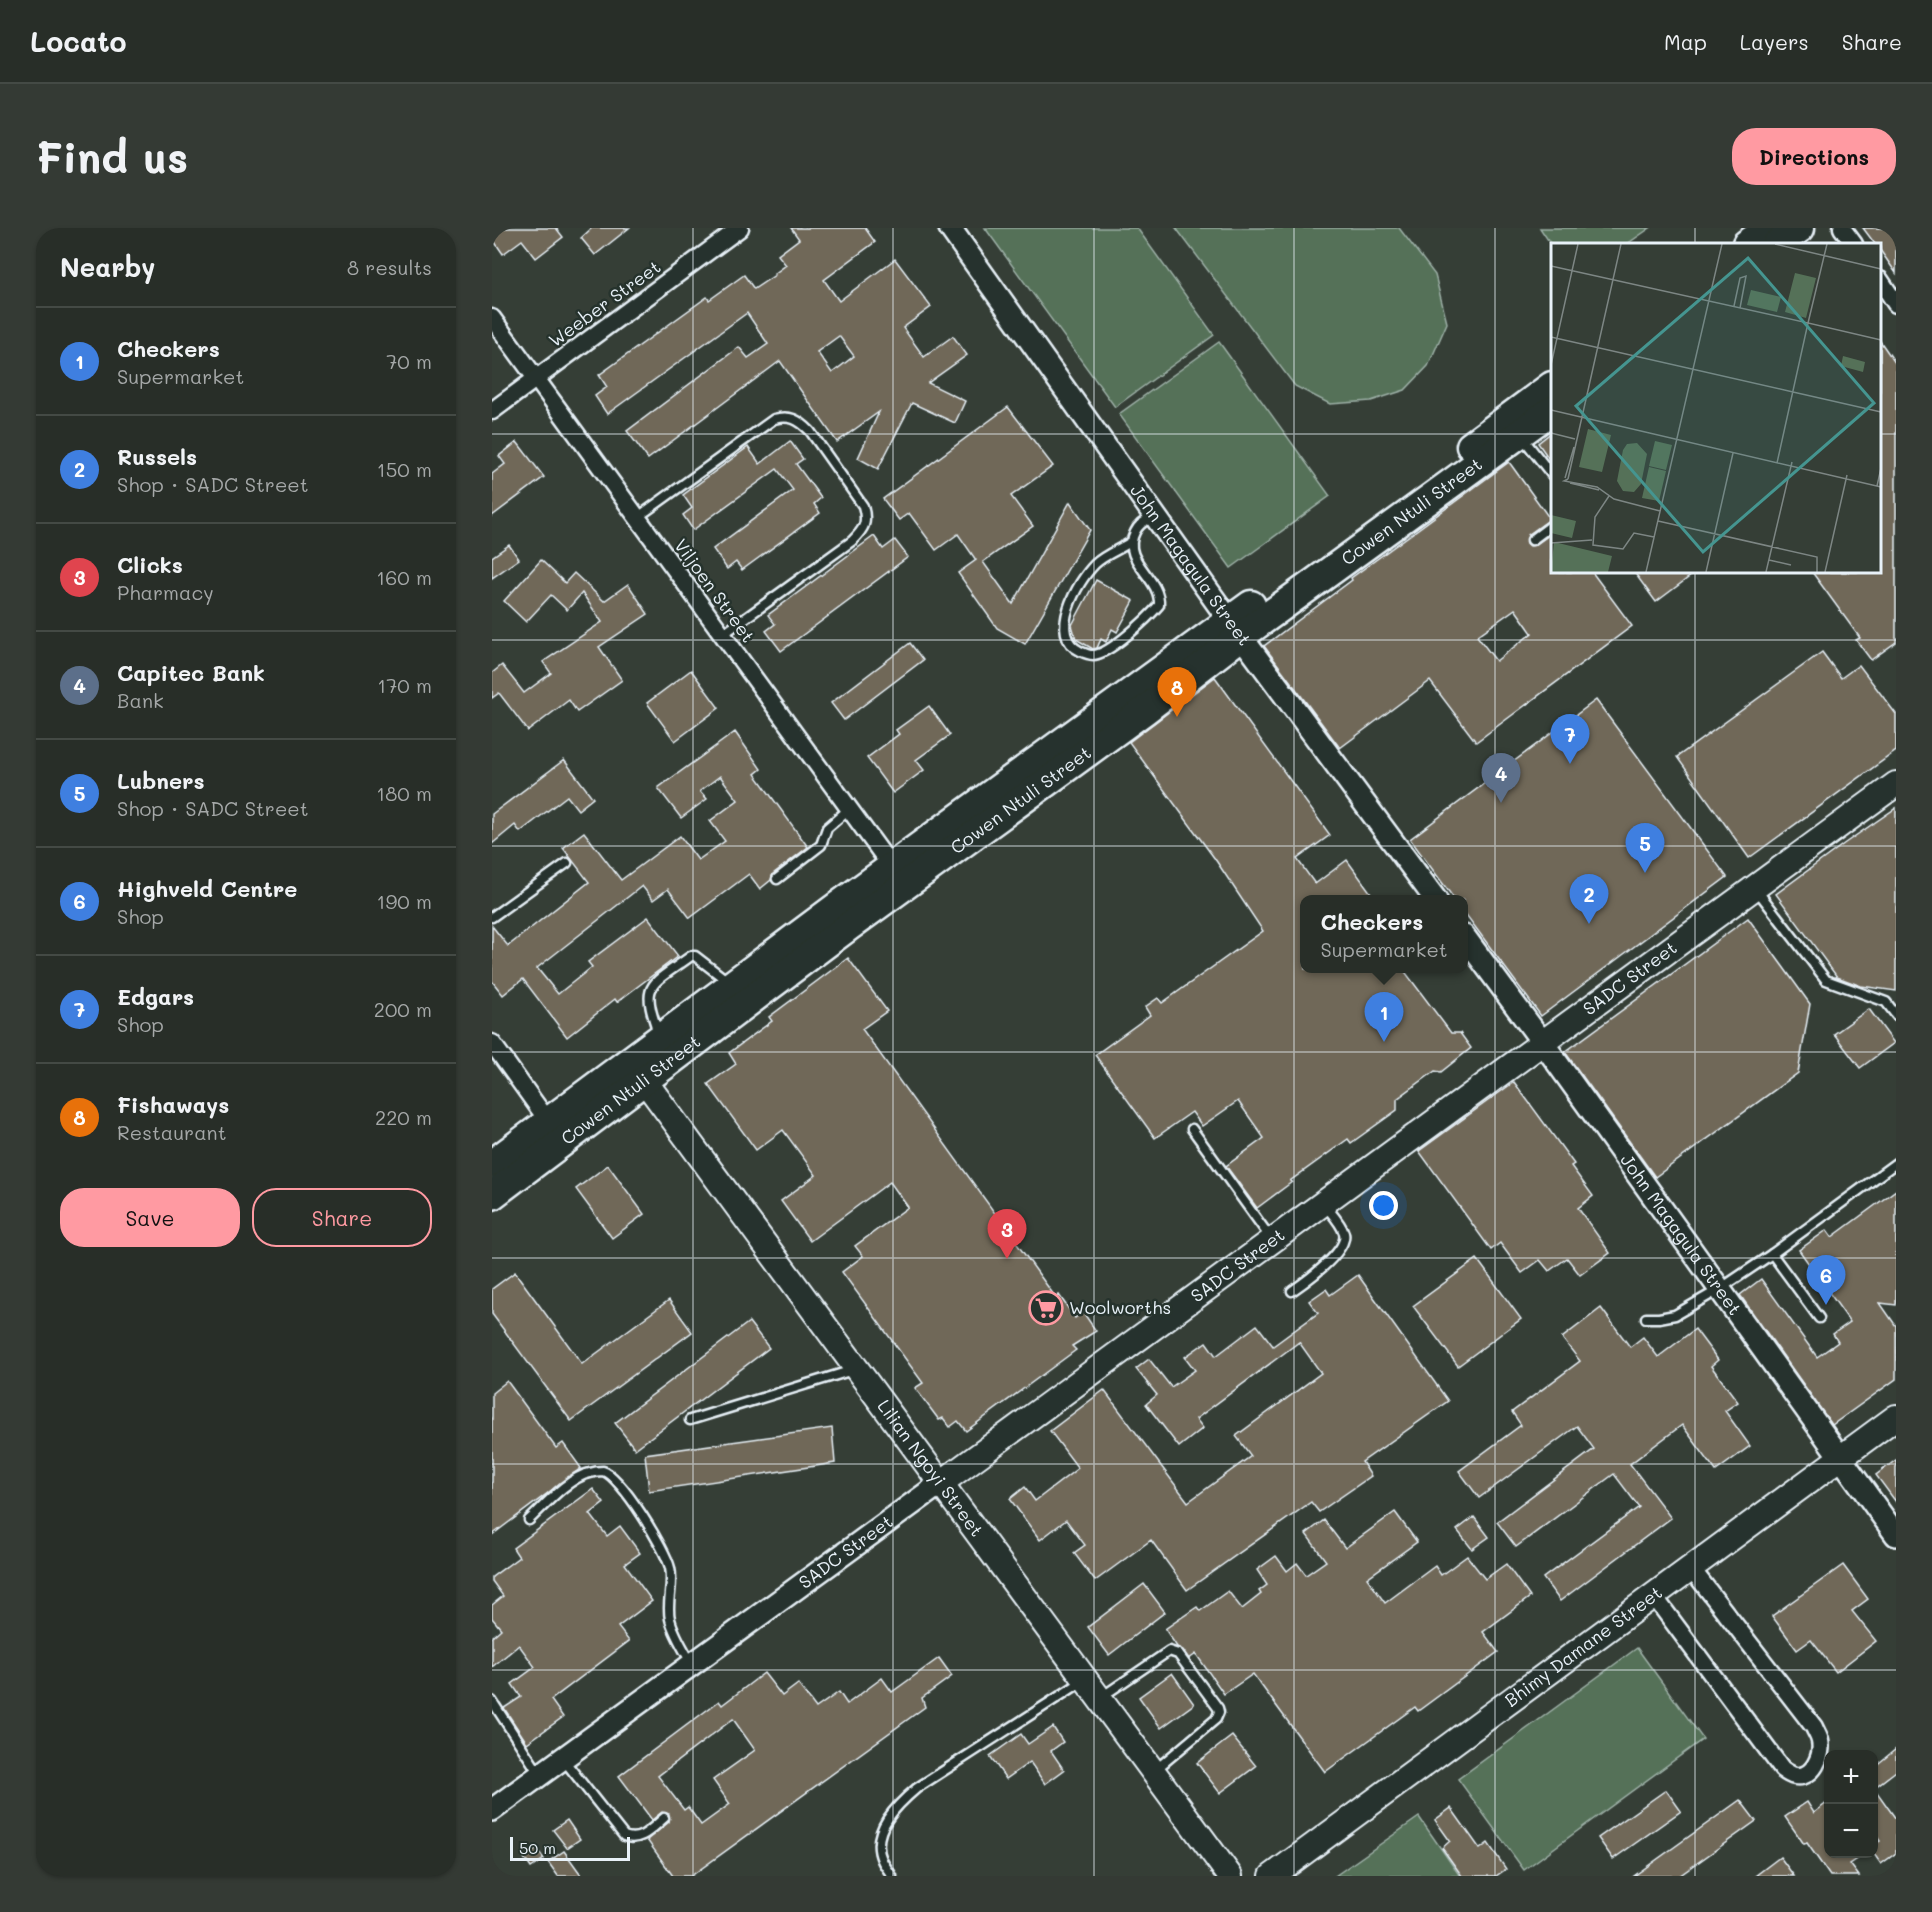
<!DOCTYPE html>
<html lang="en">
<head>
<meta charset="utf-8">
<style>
	body { margin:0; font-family:Mali,sans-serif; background:#343a34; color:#f1f3f6 }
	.controls { position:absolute; right:18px; bottom:18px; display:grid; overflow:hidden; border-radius:12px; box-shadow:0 2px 4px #0004 }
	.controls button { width:54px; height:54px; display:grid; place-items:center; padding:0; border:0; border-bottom:2px solid #444a45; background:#282e28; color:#f1f3f6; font:30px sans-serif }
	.scale { position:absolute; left:18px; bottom:15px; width:120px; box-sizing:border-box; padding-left:6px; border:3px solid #e8f1f8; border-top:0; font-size:16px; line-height:21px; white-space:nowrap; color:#e8f1f8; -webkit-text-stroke:4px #26332d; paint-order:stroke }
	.you { position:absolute; left:892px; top:978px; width:21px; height:21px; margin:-15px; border:4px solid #fff; border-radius:50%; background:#1a73e8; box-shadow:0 0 0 9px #1a73e833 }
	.badge { display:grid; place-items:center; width:39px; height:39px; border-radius:50%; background:#ff9aa2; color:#fff; font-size:20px; font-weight:700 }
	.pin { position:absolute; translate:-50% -50px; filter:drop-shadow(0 2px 3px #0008) }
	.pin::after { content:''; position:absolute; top:32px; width:21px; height:18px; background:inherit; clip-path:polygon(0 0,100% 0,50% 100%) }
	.popup { position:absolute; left:808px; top:667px; width:168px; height:78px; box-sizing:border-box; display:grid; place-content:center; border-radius:12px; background:#282e28; filter:drop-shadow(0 2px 4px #0005); font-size:20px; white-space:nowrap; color:#a5a8a8 }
	.popup b { font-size:22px; color:#f1f3f6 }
	.popup::after { content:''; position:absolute; left:50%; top:100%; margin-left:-12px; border:12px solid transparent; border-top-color:#282e28 }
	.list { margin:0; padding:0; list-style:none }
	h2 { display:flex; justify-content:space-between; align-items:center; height:78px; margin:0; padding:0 24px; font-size:26px }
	h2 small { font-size:20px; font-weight:400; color:#a5a8a8 }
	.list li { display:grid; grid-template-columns:39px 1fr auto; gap:18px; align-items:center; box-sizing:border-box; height:108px; padding:0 24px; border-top:2px solid #444a45 }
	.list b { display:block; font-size:22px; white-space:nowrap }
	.list p { margin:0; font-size:20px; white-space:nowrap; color:#a5a8a8 }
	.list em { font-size:20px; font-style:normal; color:#a5a8a8 }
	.actions { display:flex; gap:12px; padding:18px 24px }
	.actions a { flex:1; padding:14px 0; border:2px solid #ff9aa2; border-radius:24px; text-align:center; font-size:21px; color:#ff9aa2 }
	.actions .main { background:#ff9aa2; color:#111 }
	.map { position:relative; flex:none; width:1404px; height:1648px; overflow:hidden; border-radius:24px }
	header { display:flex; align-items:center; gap:36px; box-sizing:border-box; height:84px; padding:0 30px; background:#282e28; border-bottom:2px solid #444a45 }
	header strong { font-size:28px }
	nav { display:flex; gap:33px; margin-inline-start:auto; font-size:21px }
	.intro { display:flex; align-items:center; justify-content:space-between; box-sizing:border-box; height:144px; padding:0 36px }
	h1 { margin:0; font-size:42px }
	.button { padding:15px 27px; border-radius:24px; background:#ff9aa2; color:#111; font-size:21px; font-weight:700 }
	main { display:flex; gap:36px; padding:0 36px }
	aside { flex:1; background:#282e28; border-radius:24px; box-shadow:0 2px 4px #0004 }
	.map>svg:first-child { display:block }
	.green { fill:#557158; stroke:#9eb1a8; stroke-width:1.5 }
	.building { fill:#706858; stroke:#e8f1f8; stroke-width:1.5; fill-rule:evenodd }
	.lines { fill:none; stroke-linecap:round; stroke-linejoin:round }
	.service-casing { stroke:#e8f1f8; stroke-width:13 }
	.minor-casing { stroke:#e8f1f8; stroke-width:21 }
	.tertiary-casing { stroke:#e8f1f8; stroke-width:26 }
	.secondary-casing { stroke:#e8f1f8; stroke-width:28 }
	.trunk-casing { stroke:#e8f1f8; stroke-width:33 }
	.service { stroke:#26332d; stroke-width:8 }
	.minor { stroke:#26332d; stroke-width:16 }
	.tertiary { stroke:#26332d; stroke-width:21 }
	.secondary { stroke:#26332d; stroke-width:24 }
	.trunk { stroke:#26332d; stroke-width:28 }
	.grid { fill:none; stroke:#e8f1f8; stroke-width:1.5; stroke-opacity:0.55 }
	.labels { text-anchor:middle; stroke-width:5; stroke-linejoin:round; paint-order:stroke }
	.street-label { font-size:18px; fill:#e8f1f8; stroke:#26332d }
	.poi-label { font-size:18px; fill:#e8f1f8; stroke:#26332d; text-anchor:start }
	.inset-road { fill:none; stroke:#7d8684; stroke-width:1.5 }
	.view { fill:#459590; fill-opacity:0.15; stroke:#459590; stroke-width:3 }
	.inset-edge { fill:none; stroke:#e8f1f8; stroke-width:3 }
</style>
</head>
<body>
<header>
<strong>Locato</strong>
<nav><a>Map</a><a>Layers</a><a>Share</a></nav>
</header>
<div class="intro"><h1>Find us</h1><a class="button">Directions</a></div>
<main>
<aside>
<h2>Nearby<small>8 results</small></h2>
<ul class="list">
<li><span class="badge" style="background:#3f7fe0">1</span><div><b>Checkers</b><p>Supermarket</p></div><em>70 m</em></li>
<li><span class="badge" style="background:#3f7fe0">2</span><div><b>Russels</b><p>Shop · SADC Street</p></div><em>150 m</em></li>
<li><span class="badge" style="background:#e0444e">3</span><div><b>Clicks</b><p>Pharmacy</p></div><em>160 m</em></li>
<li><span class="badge" style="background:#5c6f8a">4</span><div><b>Capitec Bank</b><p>Bank</p></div><em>170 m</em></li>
<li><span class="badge" style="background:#3f7fe0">5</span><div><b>Lubners</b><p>Shop · SADC Street</p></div><em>180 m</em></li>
<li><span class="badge" style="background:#3f7fe0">6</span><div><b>Highveld Centre</b><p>Shop</p></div><em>190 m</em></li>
<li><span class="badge" style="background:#3f7fe0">7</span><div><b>Edgars</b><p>Shop</p></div><em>200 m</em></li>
<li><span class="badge" style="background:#e8710a">8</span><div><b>Fishaways</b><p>Restaurant</p></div><em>220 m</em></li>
</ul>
<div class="actions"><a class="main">Save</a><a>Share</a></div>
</aside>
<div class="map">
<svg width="1404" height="1648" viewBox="0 0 1404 1648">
	<rect width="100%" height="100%" fill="#353e36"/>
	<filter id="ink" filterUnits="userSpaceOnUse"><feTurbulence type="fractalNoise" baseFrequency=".0167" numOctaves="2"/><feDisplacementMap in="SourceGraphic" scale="12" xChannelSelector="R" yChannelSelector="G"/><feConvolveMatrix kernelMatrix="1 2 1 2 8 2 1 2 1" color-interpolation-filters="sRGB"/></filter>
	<g filter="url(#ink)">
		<!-- green -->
		<g class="green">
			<path d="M493 0H645L722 107 623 179Z"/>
			<path d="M684 0H907L943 47 955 95 936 138 913 162 879 173 838 176 803 158Z"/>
			<path d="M1048 0H1158L1135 16 1060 18Z"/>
			<path d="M727 114 838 268 739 340 627 186Z"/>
			<path d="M1145 1420 1211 1511 1032 1642 966 1551Z"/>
			<path d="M927 1589 968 1648H843Z"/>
		</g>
		<!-- building -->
		<g class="building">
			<path d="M7 0H64L71 9 44 30 30 12 11 26 0 10V5Z"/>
			<path d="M100 0H137L103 27 89 10Z"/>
			<path d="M299 0H373L383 14 332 52 347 73 403 31 439 79 411 100 432 129 461 108 475 127 436 155 473 173 463 195 420 175 386 241 366 230 387 184 345 214 288 133 156 231 135 203 247 119 256 130 276 116 255 85 115 186 103 168 115 159 107 147 215 69 217 72 252 47 262 61 283 47 282 46 294 37 286 27 307 11ZM347 108 362 128 340 145 325 124Z"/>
			<path d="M1371 0H1404V45L1388 22V16H1383Z"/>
			<path d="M1388 113 1404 136V414L1379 432 1364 412 1368 410 1320 344H1388Z"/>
			<path d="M516 179 561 238 519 268 541 298 491 334 521 376 578 274 598 302 533 416 505 400 466 345 484 332 466 306 444 322 417 285 407 292 391 271Z"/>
			<path d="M1060 204V235L1046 215Z"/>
			<path d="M298 213 311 231 304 236 329 270 322 276 328 285 250 342 244 334 235 341 221 321 301 262 285 241 201 302 191 287 200 280 191 267 256 219 268 236Z"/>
			<path d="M25 214 52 249 0 288V246L13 236 7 228Z"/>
			<path d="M1017 234 1058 291 1036 307 1035 315 1038 318 1043 317 1060 305V344H1100L1140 398 984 514 938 453 848 520 772 418 860 352 859 350 922 304ZM1023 381 1040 405 1004 433 985 408Z"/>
			<path d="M382 308 391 321 403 312 416 329 289 423 274 403 283 396 276 387Z"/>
			<path d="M17 317 27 331 0 350V329Z"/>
			<path d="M49 332 73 355 82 345 112 373 136 356 156 386 107 419 130 452 85 484 77 472 36 503 7 465 0 470V445L10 437 32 465 59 445 51 434 110 394 90 365 75 382 59 367 34 394 12 373Z"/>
			<path d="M1142 344H1204L1164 374Z"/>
			<path d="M604 352 642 373 625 404 620 401 614 414 609 411 605 420 601 421 584 411 580 397Z"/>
			<path d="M418 415 431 432 352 492 339 475Z"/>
			<path d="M1330 424 1349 450 1367 437 1404 486V523L1257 630 1185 529Z"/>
			<path d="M199 442 227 480 183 513 155 475Z"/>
			<path d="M723 449 838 607 805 631 823 656 855 632 884 672H813V741H911L959 805H968L979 820 949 844 943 843 905 871V882L859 915 856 911 798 953 800 954 765 980 734 938 772 910 746 873 710 898 700 884 663 910 603 827 658 787 653 779 666 770 670 775 771 703 723 631 637 514Z"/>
			<path d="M1104 472 1235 649 1049 788 972 684V672H963L918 611Z"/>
			<path d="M437 478 458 507 424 532 432 542 401 565 375 530 407 506 404 502Z"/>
			<path d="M243 504 269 541 263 546 316 619 281 646 279 652 268 661 257 646 198 690 176 661 161 672 150 658 45 740 66 766 100 739 96 734 156 689 186 728 125 774 123 771 75 809 31 751 11 767 0 753V698L16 718 97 654 71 620 92 604 129 652 188 608 206 632 233 613 218 593 246 572 228 548 208 563 215 571 189 590 166 560Z"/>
			<path d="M72 532 101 570 86 582 75 568 28 604 23 597 0 616V586Z"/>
			<path d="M1404 580V763L1369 758 1345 749 1284 666 1353 615Z"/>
			<path d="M1256 690 1318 776 1306 845 1163 949 1073 824Z"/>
			<path d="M356 730 395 783 370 801 564 1070 567 1067 583 1090 591 1084 604 1103 580 1118 584 1122 474 1203 466 1193 458 1199 451 1190 447 1192 423 1160 431 1155 350 1044 371 1028 363 1018 416 979 398 954 318 1013 289 973 324 947 291 902 264 922 216 856 244 836 237 825 280 793 277 789Z"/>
			<path d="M1377 781 1402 815 1368 840 1342 806Z"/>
			<path d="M1022 854 1082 936 1079 938 1101 968 1086 980 1118 1025 1088 1047 1075 1030 1057 1043 1048 1032 1030 1045 1008 1015 999 1022 927 923Z"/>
			<path d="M116 937 152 986 120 1010 84 961Z"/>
			<path d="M1404 962V1077L1388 1075 1404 1098V1151L1340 1197 1248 1067 1269 1051 1325 1129 1346 1114 1341 1106 1358 1094 1307 1022 1335 1002 1340 1009Z"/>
			<path d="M985 1031 1029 1091 966 1138 921 1078Z"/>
			<path d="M23 1044 90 1136 177 1072 200 1104 79 1193 0 1086V1061Z"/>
			<path d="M866 1047 956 1173 870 1234 879 1248 827 1284 819 1274 695 1362 659 1312 603 1353 582 1325 593 1317 574 1292 548 1312 518 1271 533 1259 543 1273 586 1240 558 1203 612 1162 696 1274 759 1228 744 1208 829 1145 807 1114 704 1191 711 1200 687 1219 654 1176 665 1167 644 1141 657 1131 679 1159 703 1142 693 1129 714 1114 724 1128 765 1097 781 1118 826 1085 817 1073 834 1061 838 1067Z"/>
			<path d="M1109 1080 1138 1119 1151 1109 1166 1129 1203 1101 1226 1132 1219 1138 1246 1174 1233 1183 1258 1218 1224 1243 1190 1197 1138 1236 1179 1290 1068 1373 1051 1350 1147 1279 1122 1246 1024 1319 1005 1294 1102 1221 1085 1198 987 1270 967 1243 1029 1197 1020 1184 1088 1133 1070 1110Z"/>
			<path d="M257 1094 277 1120 143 1221 123 1195Z"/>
			<path d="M15 1153 64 1220 71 1215 89 1240 0 1307V1165Z"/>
			<path d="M340 1200 343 1235 157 1263 153 1226Z"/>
			<path d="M1404 1232V1274L1384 1247Z"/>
			<path d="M101 1261 112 1275 98 1286 115 1308 128 1298 148 1325 133 1336 160 1373 126 1399 137 1413 59 1472 71 1489 35 1515 12 1480 29 1469 20 1456 43 1439 27 1417 0 1439V1409L9 1401 0 1390V1377L11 1368 0 1353V1349L27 1329 21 1320Z"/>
			<path d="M903 1284 925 1314 875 1350 893 1375 943 1338 949 1347 975 1328 993 1351 1014 1336 1038 1369 991 1404 1006 1424 926 1483 923 1479 833 1544 761 1446 732 1466 704 1426 697 1431 691 1422 685 1419 673 1401 705 1379 708 1383 736 1363 750 1381 769 1366 767 1363 775 1357 765 1342 784 1328 795 1343 805 1335 814 1347 834 1333 814 1306 832 1292 853 1320Z"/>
			<path d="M982 1289 997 1309 980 1321 965 1302Z"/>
			<path d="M1351 1337 1376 1371 1360 1383 1384 1413 1344 1444 1319 1412 1305 1422 1280 1388Z"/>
			<path d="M652 1356 673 1384 617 1427 596 1399Z"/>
			<path d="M447 1430 460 1448 430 1470 433 1479 199 1648H181L155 1612 177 1594V1586L170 1584 160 1592 127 1548 227 1473 230 1477 272 1445 290 1468 306 1456 324 1480 347 1464 355 1476 390 1450 400 1464ZM241 1491 263 1522 221 1552 238 1576 209 1597 196 1579 192 1582 166 1548Z"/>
			<path d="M680 1445 702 1476 669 1500 647 1469Z"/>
			<path d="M561 1499 571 1514 559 1523 572 1542 553 1556 538 1534 514 1551 498 1528 529 1506 536 1516Z"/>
			<path d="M740 1508 764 1538 728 1565 705 1535Z"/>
			<path d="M1404 1521V1543L1382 1560 1404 1591V1625L1389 1636 1382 1626V1617L1388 1613 1382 1604V1539Z"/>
			<path d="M1174 1562 1189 1583 1121 1631 1106 1610Z"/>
			<path d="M1248 1572 1264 1593 1187 1648H1142Z"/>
			<path d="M1315 1574 1322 1585 1336 1574V1626H1373L1358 1636 1367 1648H1338L1315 1615 1312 1616 1293 1589Z"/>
			<path d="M959 1580 988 1621 996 1615 1014 1641 1004 1648H970L950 1620 958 1613 943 1592Z"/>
			<path d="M75 1592 88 1611 75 1620 61 1602Z"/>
			<path d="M45 1621 52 1631 39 1640 32 1630Z"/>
			<path d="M72 1623 90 1648H66L56 1634Z"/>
			<path d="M1288 1629 1302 1648H1263Z"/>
		</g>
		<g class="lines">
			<defs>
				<g id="service">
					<path d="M1030 209 1060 247"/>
					<path d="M146 289 282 191C298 187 306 191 318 203L371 278C376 295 372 301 360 313L230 407"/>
					<path d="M1040 312 1060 297"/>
					<path d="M639 314C628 321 612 327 603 336 585 354 555 407 588 423 592 425 597 427 601 427 617 427 657 389 667 377 669 349 628 333 643 304 646 298 650 294 656 292L663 294"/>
					<path d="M285 651 329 617 335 600 357 581"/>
					<path d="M1264 661 1334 752 1394 774 1404 787"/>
					<path d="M0 689 75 635"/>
					<path d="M167 807C148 754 157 759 199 728H203L238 755"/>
					<path d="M700 901 780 1012"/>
					<path d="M1280 1026 1327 1090"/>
					<path d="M800 1063C813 1054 857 1023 852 1005 849 995 839 985 833 977"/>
					<path d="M1154 1090H1167L1183 1087 1228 1061 1280 1026 1404 935"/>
					<path d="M198 1192 361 1142"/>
					<path d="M37 1292C52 1278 77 1249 98 1245 101 1244 108 1243 111 1243 129 1248 174 1322 178 1340 182 1357 174 1374 178 1391 182 1407 192 1422 200 1436"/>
					<path d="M608 1470 677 1423 686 1426 726 1480 727 1484 724 1491 662 1543"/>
					<path d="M0 1473 48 1547"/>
					<path d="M71 1531 132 1608C148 1615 160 1600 172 1590"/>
					<path d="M400 1648C397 1643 392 1637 390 1632 377 1603 406 1576 425 1560L591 1453"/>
				</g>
				<g id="minor">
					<path d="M1350 0 1362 16"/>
					<path d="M1388 52 1404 76"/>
					<path d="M0 90 404 645"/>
					<path d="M0 183 248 0"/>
					<path d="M0 815 61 900"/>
					<path d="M1161 1367 1290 1541C1294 1544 1298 1547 1303 1548 1321 1551 1331 1527 1328 1513 1327 1508 1324 1504 1322 1499L1199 1340"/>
				</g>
				<g id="tertiary">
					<path id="s1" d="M458 0 737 392 944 672"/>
					<path id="s2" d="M972 708 1051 815 1404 1307"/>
					<path id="s3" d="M0 1582 449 1255"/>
				</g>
				<g id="secondary">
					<path id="s4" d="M141 837 738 1648"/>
					<path id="s5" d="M449 1255 1404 556"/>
					<path id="s6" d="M780 1648 1404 1189"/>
				</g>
				<g id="trunk">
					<path d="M1255 16 1278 0"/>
					<path d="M1285 16 1308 0"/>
					<path d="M979 218 1060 158"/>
					<path d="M0 936 346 678 759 377"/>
					<path id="s7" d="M0 967 357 698 653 482 749 408 1060 182"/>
				</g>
			</defs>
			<!-- service casing -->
			<use href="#service" class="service-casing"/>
			<!-- minor casing -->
			<use href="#minor" class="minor-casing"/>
			<!-- tertiary casing -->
			<use href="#tertiary" class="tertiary-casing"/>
			<!-- secondary casing -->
			<use href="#secondary" class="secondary-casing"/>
			<!-- trunk casing -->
			<use href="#trunk" class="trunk-casing"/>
			<!-- service -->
			<use href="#service" class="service"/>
			<!-- minor -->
			<use href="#minor" class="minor"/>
			<!-- tertiary -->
			<use href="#tertiary" class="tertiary"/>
			<!-- secondary -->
			<use href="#secondary" class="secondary"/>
			<!-- trunk -->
			<use href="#trunk" class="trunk"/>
		</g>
	</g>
	<!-- grid -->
	<path class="grid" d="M201 0V1648M401 0V1648M602 0V1648M802 0V1648M1003 0V1648M1203 0V16M0 206H1060M1388 206H1404M1203 344V1648M0 412H1404M0 618H1404M0 824H1404M0 1030H1404M0 1236H1404M0 1442H1404"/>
	<!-- icons -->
	<defs>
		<symbol id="supermarket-ring" viewBox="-11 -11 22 22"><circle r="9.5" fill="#26332d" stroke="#ff9aa2" stroke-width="1.5"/><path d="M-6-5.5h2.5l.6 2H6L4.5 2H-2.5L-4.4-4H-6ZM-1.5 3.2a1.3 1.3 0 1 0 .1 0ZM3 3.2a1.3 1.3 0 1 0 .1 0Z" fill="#ff9aa2"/></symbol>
	</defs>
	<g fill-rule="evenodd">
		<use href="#supermarket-ring" x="535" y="1061" width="38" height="38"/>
	</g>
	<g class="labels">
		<!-- street labels -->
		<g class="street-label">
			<text transform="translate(113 76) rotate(-36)" y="6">Weeber Street</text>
			<text dy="6" stroke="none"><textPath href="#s7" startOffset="1146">Cowen Ntuli Street</textPath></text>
			<text dy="6" stroke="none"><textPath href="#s1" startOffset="414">John Magagula Street</textPath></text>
			<text transform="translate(222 363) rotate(54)" y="6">Viljoen Street</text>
			<text dy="6" stroke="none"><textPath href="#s7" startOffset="660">Cowen Ntuli Street</textPath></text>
			<text dy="6" stroke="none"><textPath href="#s5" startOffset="854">SADC Street</textPath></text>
			<text dy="6" stroke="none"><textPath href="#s7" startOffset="174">Cowen Ntuli Street</textPath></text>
			<text dy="6" stroke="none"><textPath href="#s2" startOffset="369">John Magagula Street</textPath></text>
			<text dy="6" stroke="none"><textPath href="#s5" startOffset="368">SADC Street</textPath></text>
			<text dy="6" stroke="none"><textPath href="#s4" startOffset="501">Lilian Ngoyi Street</textPath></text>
			<text dy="6" stroke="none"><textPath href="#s3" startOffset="438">SADC Street</textPath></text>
			<text dy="6" stroke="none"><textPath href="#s6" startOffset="387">Bhimy Damane Street</textPath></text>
		</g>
		<!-- poi labels -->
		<g class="poi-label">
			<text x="577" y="1086">Woolworths</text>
		</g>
	</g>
	<!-- overview -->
	<g transform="translate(1059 15)">
		<rect width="330" height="330" fill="#353e36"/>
		<path d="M244 30 265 35 255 75 234 69ZM200 47 230 54 226 69 196 62ZM292 113 314 119 312 129 290 123ZM37 186 60 192 51 229 28 224ZM104 198 121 202 115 227 98 223ZM86 200 96 211 90 241 83 249 72 248 66 238 72 207 76 201ZM98 224 115 228 108 258 91 255ZM0 272 25 278 21 295 0 290ZM3 299 61 313 57 329H0Z" fill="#557158"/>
		<path class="inset-road" d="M224 1 330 26M276 1 257 80 330 97M0 23 257 80 226 220M183 63 189 35 195 33 189 65M0 94 242 149M0 122 27 1M242 149 330 169M0 167 330 244M0 190 24 196M14 235 23 204M17 236 70 1M17 236 13 238 46 244 63 256 109 268M19 240 48 247M326 243 330 225M58 253 44 274 42 302 72 306 83 290 103 294M107 278 266 314V329M0 300 41 297M218 317 240 322M95 329 171 1M155 329 182 210M215 329 241 219M274 329 296 232"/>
		<path class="view" d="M197 15 323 160 152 309 25 163Z"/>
		<rect width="330" height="330" class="inset-edge"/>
	</g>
</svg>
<div class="controls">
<button>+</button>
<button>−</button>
</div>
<div class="scale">50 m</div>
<div class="you"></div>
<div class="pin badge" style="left:892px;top:814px;background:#3f7fe0">1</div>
<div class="popup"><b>Checkers</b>Supermarket</div>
<div class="pin badge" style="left:1097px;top:696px;background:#3f7fe0">2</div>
<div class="pin badge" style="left:515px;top:1031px;background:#e0444e">3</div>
<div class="pin badge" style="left:1009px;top:575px;background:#5c6f8a">4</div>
<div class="pin badge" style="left:1153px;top:645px;background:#3f7fe0">5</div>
<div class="pin badge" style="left:1334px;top:1077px;background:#3f7fe0">6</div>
<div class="pin badge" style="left:1078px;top:536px;background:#3f7fe0">7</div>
<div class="pin badge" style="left:685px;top:489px;background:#e8710a">8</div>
</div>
</main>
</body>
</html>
